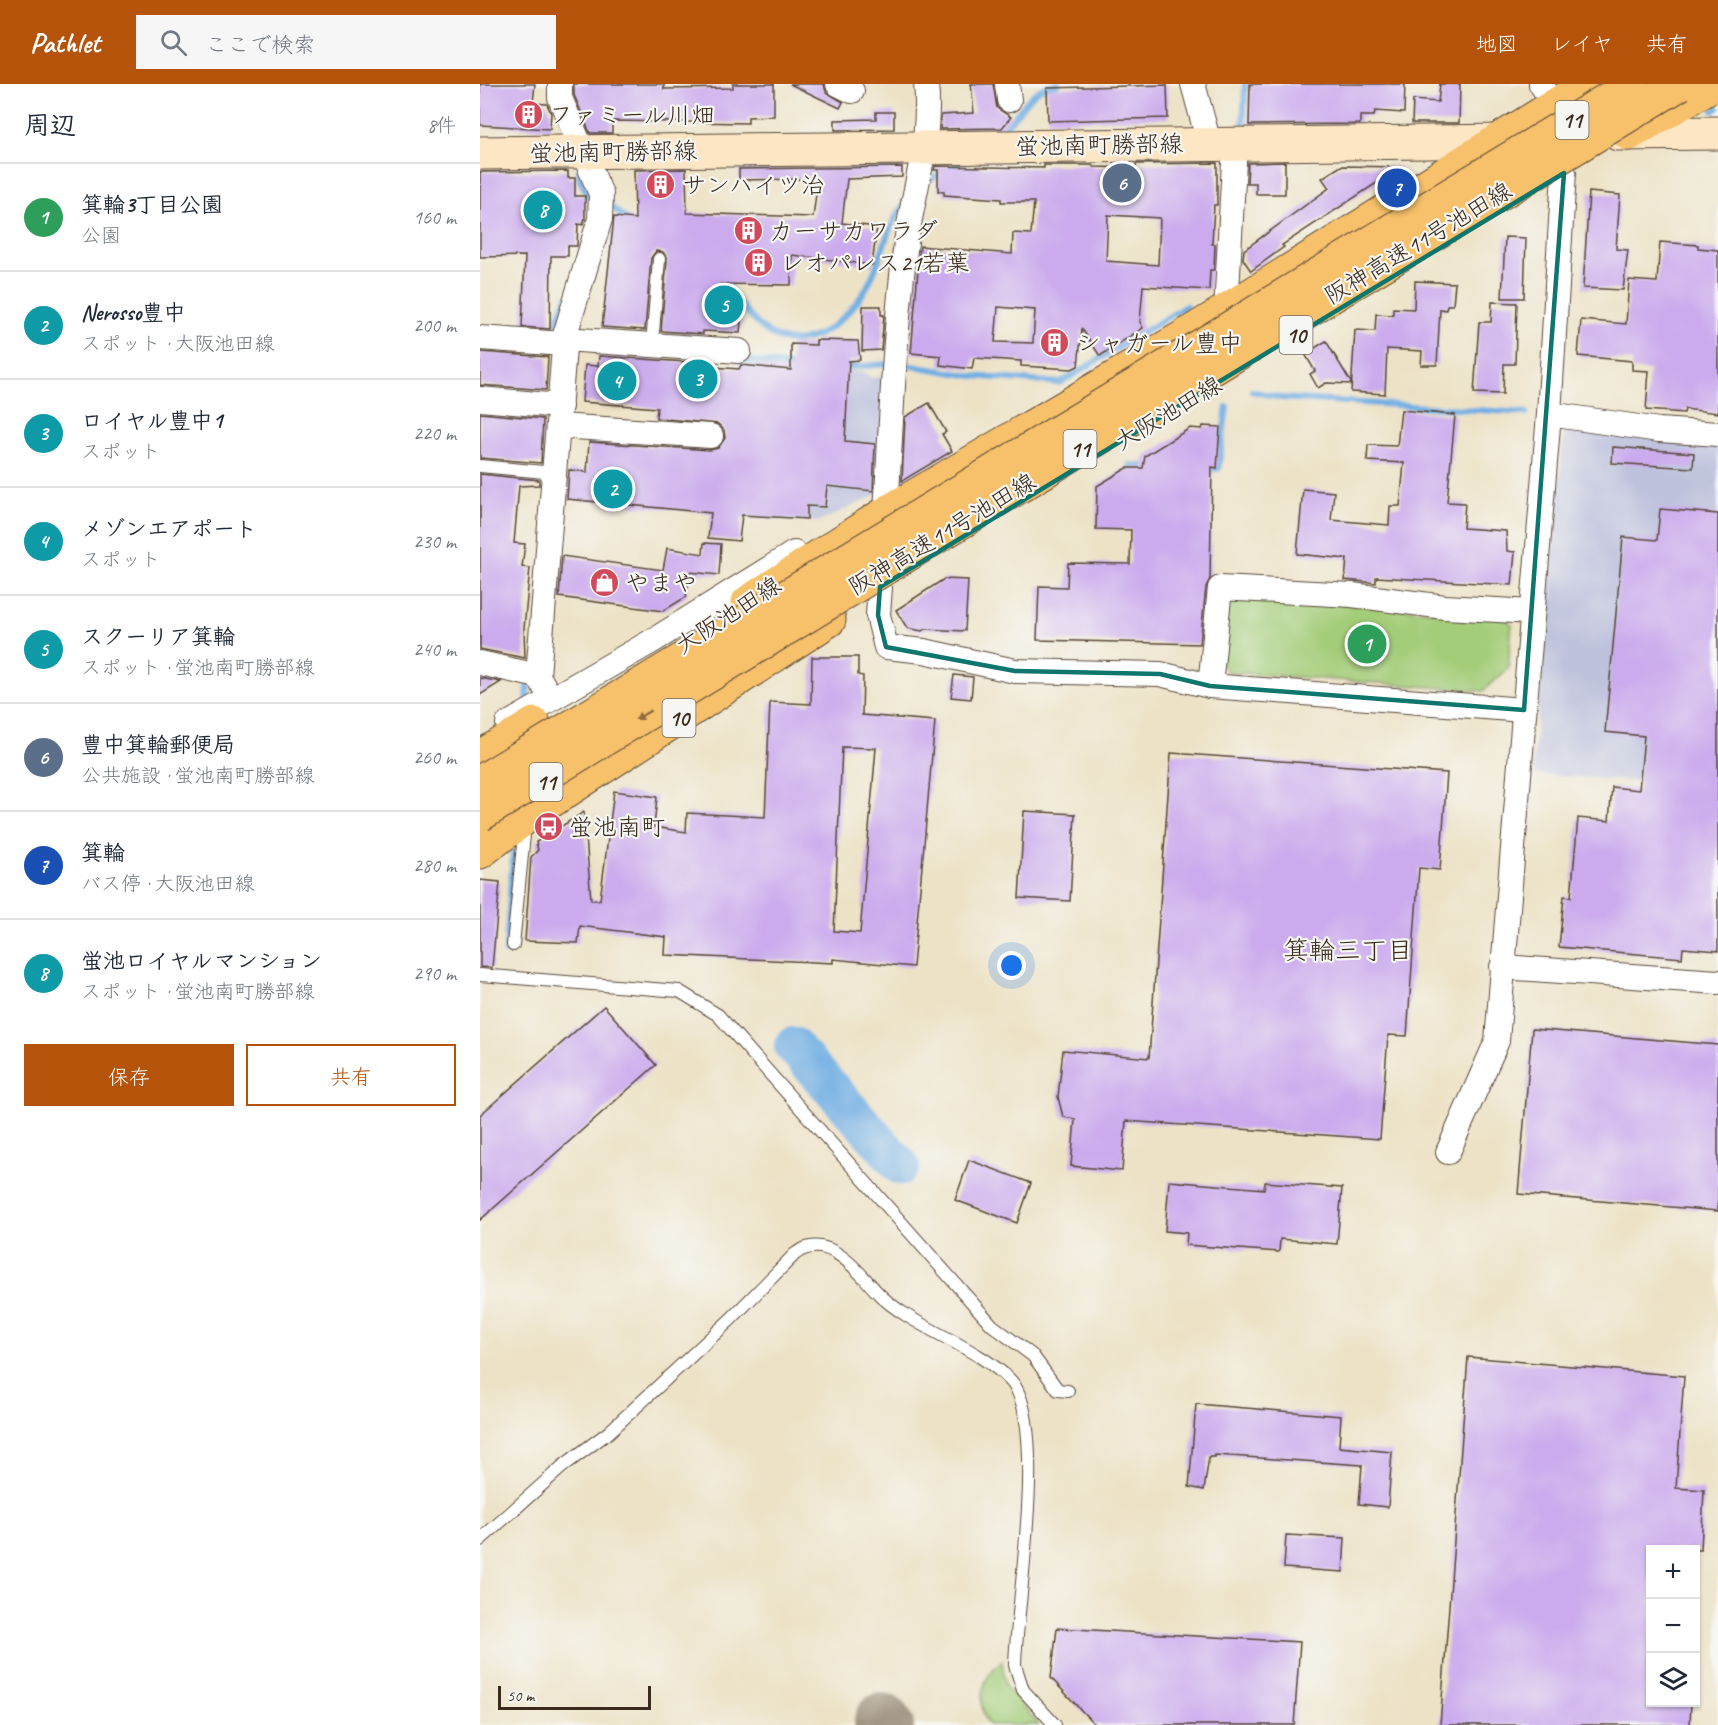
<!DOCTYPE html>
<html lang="ja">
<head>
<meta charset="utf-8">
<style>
	body { margin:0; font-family:Caveat,"Klee One",sans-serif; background:#f6f6f7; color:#1f2937 }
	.controls { position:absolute; right:18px; bottom:18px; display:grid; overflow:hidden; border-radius:0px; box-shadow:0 2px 4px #0004 }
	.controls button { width:54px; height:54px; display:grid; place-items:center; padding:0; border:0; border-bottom:2px solid #e0e1e3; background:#fff; color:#1f2937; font:30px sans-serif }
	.scale { position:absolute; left:18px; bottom:15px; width:153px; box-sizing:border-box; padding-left:6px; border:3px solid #3b2a1e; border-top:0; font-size:16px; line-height:21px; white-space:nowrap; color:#3b2a1e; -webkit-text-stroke:4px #f6f6f2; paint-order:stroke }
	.you { position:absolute; left:532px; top:882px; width:21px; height:21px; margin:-15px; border:4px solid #fff; border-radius:50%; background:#1a73e8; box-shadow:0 0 0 9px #1a73e833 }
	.badge { display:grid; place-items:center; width:39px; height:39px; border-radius:50%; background:#b45309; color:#fff; font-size:20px; font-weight:700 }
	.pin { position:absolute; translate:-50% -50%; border:3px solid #fff; box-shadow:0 2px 6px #0006 }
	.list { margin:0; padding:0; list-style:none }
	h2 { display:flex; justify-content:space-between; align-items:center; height:78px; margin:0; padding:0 24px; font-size:26px }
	h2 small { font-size:20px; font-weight:400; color:#747a83 }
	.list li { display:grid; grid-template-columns:39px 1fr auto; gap:18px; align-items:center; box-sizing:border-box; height:108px; padding:0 24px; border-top:2px solid #e0e1e3 }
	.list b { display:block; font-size:22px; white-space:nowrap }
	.list p { margin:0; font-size:20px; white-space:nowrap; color:#747a83 }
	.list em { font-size:20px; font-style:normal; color:#747a83 }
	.actions { display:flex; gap:12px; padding:18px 24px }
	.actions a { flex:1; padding:14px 0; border:2px solid #b45309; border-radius:0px; text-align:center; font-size:21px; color:#b45309 }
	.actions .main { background:#b45309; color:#fff }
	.icon { flex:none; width:33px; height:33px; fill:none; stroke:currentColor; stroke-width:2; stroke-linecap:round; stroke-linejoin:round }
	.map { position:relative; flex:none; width:1238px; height:1641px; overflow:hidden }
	header { display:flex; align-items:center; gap:36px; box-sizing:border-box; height:84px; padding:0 30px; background:#b45309; color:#fff }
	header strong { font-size:28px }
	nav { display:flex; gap:33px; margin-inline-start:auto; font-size:21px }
	.search { width:420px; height:54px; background:#f6f6f7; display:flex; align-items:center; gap:15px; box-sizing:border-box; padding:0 21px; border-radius:0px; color:#747a83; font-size:22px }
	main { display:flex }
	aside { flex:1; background:#fff }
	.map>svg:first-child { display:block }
	.industrial { fill:#bec2dd }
	.green { fill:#a4cd79; stroke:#707c4c; stroke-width:1.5 }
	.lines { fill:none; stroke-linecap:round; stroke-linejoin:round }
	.stream { stroke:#71aee3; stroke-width:6 }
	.river { stroke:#71aee3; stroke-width:38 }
	.taxiway { stroke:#948672; stroke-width:56 }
	.building { fill:#cbabed; fill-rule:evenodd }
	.lane-casing { stroke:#564637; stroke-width:14 }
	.street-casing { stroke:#564637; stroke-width:26 }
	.secondary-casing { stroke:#564637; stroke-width:35 }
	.primary-casing { stroke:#564637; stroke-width:35 }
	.highway-casing { stroke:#564637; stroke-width:35 }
	.lane { stroke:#fff; stroke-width:12 }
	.street { stroke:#fff; stroke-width:24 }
	.secondary { stroke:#fce6c4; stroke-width:33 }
	.primary { stroke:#f7c06b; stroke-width:33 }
	.highway { stroke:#f7c06b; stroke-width:33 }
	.highway-bridge-casing { stroke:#564637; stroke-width:35; stroke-linecap:butt }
	.highway-bridge { stroke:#f7c06b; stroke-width:33 }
	.oneway { fill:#906e41 }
	.marked { fill:none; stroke:#0f766e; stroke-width:4.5; stroke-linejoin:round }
	.labels { text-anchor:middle; stroke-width:4.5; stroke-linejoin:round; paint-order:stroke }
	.shield { fill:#f6f6f2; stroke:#73675e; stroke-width:1.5 }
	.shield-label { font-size:22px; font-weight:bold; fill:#3b2a1e }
	.poi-label { font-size:24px; fill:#3b2a1e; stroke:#f6f6f2; text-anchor:start }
	.street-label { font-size:24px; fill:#3b2a1e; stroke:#f6f6f2 }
	.neighbourhood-label { font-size:26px; fill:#3b2a1e; stroke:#f6f6f2 }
</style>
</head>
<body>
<header>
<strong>Pathlet</strong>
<div class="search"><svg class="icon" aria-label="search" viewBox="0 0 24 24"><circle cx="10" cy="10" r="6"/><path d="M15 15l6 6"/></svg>ここで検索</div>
<nav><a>地図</a><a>レイヤ</a><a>共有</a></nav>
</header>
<main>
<aside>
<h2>周辺<small>8件</small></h2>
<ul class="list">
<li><span class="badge" style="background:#2e9e5b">1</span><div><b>箕輪3丁目公園</b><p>公園</p></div><em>160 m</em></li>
<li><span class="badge" style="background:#0f9aa8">2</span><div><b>Nerosso豊中</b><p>スポット · 大阪池田線</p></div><em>200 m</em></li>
<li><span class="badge" style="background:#0f9aa8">3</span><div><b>ロイヤル豊中1</b><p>スポット</p></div><em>220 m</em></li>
<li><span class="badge" style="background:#0f9aa8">4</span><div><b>メゾンエアポート</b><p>スポット</p></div><em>230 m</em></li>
<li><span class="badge" style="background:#0f9aa8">5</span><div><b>スクーリア箕輪</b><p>スポット · 蛍池南町勝部線</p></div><em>240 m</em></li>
<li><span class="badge" style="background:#5c6f8a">6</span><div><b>豊中箕輪郵便局</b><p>公共施設 · 蛍池南町勝部線</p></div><em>260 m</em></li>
<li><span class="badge" style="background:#1a4fb4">7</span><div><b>箕輪</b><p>バス停 · 大阪池田線</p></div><em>280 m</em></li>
<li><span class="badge" style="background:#0f9aa8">8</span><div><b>蛍池ロイヤルマンション</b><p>スポット · 蛍池南町勝部線</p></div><em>290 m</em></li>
</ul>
<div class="actions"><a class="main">保存</a><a>共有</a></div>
</aside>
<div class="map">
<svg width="1238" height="1641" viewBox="0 0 1238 1641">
	<rect width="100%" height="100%" fill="#f6f6f2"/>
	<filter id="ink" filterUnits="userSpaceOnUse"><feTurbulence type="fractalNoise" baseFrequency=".0167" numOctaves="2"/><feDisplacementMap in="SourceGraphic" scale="12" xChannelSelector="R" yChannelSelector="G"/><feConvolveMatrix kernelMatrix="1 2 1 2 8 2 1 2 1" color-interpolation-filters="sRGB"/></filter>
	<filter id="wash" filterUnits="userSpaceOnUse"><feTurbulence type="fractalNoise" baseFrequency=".008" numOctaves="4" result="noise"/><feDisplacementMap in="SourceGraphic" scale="24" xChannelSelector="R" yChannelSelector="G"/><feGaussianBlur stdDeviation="1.35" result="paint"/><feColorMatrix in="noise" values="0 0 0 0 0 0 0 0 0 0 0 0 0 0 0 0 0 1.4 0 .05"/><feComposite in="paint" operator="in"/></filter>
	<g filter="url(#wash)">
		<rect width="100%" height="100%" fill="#ede2c6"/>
		<!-- industrial -->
		<g class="industrial">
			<path d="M258 278 384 288 392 294 404 292 400 409 339 438 233 432 238 354H252Z"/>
			<path d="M1085 340 1238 356V703L1052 690Z"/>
		</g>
		<!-- green -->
		<g class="green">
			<path d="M754 511 1022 533 1032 540 1028 585 1003 607 748 588 742 580 746 520Z"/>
			<path d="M522 1577 526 1603 559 1641H509C495 1620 502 1592 522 1577Z"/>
		</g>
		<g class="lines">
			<!-- stream -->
			<g class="stream">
				<path d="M1233 27 1238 24"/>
				<path d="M763 48 765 0"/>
				<path d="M519 50C539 32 549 2 578 0"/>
				<path d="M99 86 100 96 110 115"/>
				<path d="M444 99 484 76"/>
				<path d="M129 121 150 138"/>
				<path d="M241 195C256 212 267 233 286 247 327 277 374 231 391 195 404 168 406 143 425 119"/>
				<path d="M77 238 86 214"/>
				<path d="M257 275 319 283"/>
				<path d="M427 281 492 292 580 299 706 222"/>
				<path d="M362 284 406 280"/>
				<path d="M772 307 801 314 1046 329"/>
				<path d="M650 381 670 382"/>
				<path d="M725 384 738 385 747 323"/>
				<path d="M47 614 48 599"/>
				<path d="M26 868 33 768"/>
			</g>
			<!-- river -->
			<path class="river" d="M313 962 421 1082"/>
			<!-- taxiway -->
			<path class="taxiway" d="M402 1637 406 1641"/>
		</g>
		<g id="blocks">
			<!-- building -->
			<g class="building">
				<path d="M0 0H55L53 19 67 20 71 29 70 45 0 41Z"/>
				<path d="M94 0H184V5L253 4V0H294V32L268 33V39L132 37V49H110L94 11Z"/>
				<path d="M310 0H344L346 8 363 18 360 24Z"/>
				<path d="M491 0H513L517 24 531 33 522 44 460 45 461 31 494 29Z"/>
				<path d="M770 0H925L924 29 895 27 894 32H880V40L769 41Z"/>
				<path d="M960 0H980L979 39H932L933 16 958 18Z"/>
				<path d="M687 1 688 34 568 37 567 4Z"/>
				<path d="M396 28H414V45L355 46V36L396 35Z"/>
				<path d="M805 78V110H776V99H767L768 79Z"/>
				<path d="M737 79V121H734L732 160H735L734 186H730L729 206 663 202 660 238 663 244 620 272 602 245 598 282 592 285 541 282V277L494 274 492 285 460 281 461 272 431 269 440 162 532 170 533 149 551 150 554 118H521V115L464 111V107H458V86H454L455 82 564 84V81H612L614 83 656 84V80ZM628 131 680 134 678 181 626 177ZM518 223 555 226 553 259 515 258Z"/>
				<path d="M861 82 921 83 802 161 804 163 771 187 763 175 764 166 849 104 842 94Z"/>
				<path d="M422 83V93L367 95 362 139 397 143 392 181 312 171 311 201 241 200 262 225 260 249 223 247V250L181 247 187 175 183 168 176 167 171 174 165 246 122 243 134 133 155 135 154 86 206 85 207 129 333 133 338 95 259 96V85Z"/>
				<path d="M88 87V94H95V112H105V134L103 141 98 140 97 162H88V172H71L70 245 42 243 45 172 0 173V88Z"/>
				<path d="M1109 108 1140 111 1136 165 1148 166 1143 206 1103 204Z"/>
				<path d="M1025 153 1046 154 1044 214H1022Z"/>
				<path d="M1180 158 1218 161V164L1238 166V329L1205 325 1204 329 1166 326 1169 287 1152 286V277L1098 272 1101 236 1146 240 1149 196 1177 198Z"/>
				<path d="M935 197 975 199 973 221H967L966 226 960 225 957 281H941L942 267 907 265 905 310 871 308 875 246 895 247 896 230 913 231V224L934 225Z"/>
				<path d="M1012 218 1037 219 1035 280H1024L1023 310 994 309 999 238H1011Z"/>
				<path d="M383 222H401V231H404L401 266 382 267Z"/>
				<path d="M336 256 378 257 380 276 369 277 365 357 395 360 393 407 347 402 345 423 327 422V435L262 431 259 457 228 454 231 429 87 415 89 386 107 388 109 358 230 366 238 364 245 354 244 346 238 340 176 334 177 324 102 318 105 281 118 282 119 272 220 279V282L259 285 261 281 311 286V260L336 261Z"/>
				<path d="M846 257 872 300 846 299 838 304 830 290 835 287 825 270Z"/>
				<path d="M0 268 68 273 66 306 0 301Z"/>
				<path d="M449 319 466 348 462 350 472 367 422 397 425 333Z"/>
				<path d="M921 326 975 331 967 418 985 419 983 444 1026 447 1027 467 1035 468 1032 501 896 493V499L865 496 867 475 817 470 823 405 854 408 851 436 909 441 910 422H920L924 379 887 377 888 361 917 362Z"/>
				<path d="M0 329 63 335 61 379 0 374Z"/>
				<path d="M723 342 740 343 737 384 732 383 730 495 726 503 720 560 557 556 559 502 587 503 588 479 650 480 651 446 616 445 617 402 647 384H663L665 372 710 344 722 345Z"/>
				<path d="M1133 363 1214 369 1213 384 1132 379Z"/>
				<path d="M0 390 59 396V401L39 402 34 459 45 460 42 483 50 484 44 544 45 574 0 565Z"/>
				<path d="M1180 425 1238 430V867L1203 864 1202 874 1079 863 1084 812 1091 813 1098 734 1129 737 1132 703 1159 706 1164 652 1125 648 1143 453 1177 456Z"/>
				<path d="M224 459 241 460 239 491 210 488 206 513 183 527 79 513 82 472 183 486 187 464 223 470Z"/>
				<path d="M464 495 488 496 485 547 445 545 442 547 427 544 416 526Z"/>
				<path d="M332 573H378V591L383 592 382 631 455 637 433 883 353 875V879L185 871 186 853 100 842 98 859 45 857 51 773 58 766 56 758 104 728 111 816H120L134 707 177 713 174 743 206 748 207 729 285 733 290 618 331 620ZM362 663 396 664 380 849 354 847Z"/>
				<path d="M474 591 493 593 491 615 471 613Z"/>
				<path d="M0 594 21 598 0 611Z"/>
				<path d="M691 669 967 689 960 786 939 784 927 952 908 951 900 1055 646 1037 642 1087 591 1082 595 1035 583 1033 578 1013 583 966 669 974Z"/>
				<path d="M544 727 595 730 590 817 539 814Z"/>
				<path d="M0 796 20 798 12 884 0 883Z"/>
				<path d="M124 922 176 981 0 1136V1031Z"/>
				<path d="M1052 945 1238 961V1127L1038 1110Z"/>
				<path d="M489 1076 551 1099 537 1139 475 1116Z"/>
				<path d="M689 1097 784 1105 785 1098 862 1104 857 1160 800 1155 799 1168 706 1161 707 1149 685 1147Z"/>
				<path d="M988 1273 1204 1292 1196 1404 1224 1406 1221 1466H1170V1618H1211L1210 1641H960Z"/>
				<path d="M716 1320 861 1332 859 1363 912 1368 908 1423 879 1420 882 1381 735 1371V1373H729L724 1406 709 1403Z"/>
				<path d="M806 1451 865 1454 863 1488 804 1484Z"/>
				<path d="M577 1544 820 1558 814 1641H615L571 1594Z"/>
			</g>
		</g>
	</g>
	<g filter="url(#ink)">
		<use href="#blocks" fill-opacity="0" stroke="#564637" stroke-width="1.5"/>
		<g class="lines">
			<defs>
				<g id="lane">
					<path d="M172 261 179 175"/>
					<path d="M0 382 75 389"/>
					<path d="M33 861 45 741"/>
					<path d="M0 891 199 907 238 931 512 1241 553 1272 578 1306 588 1307"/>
					<path d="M0 1456 83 1382 129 1348 251 1235 315 1170C347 1146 377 1186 396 1207 428 1242 495 1261 529 1295 570 1333 536 1522 535 1581L543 1606 575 1641"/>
				</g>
				<g id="street">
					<path d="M358 0 372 7"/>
					<path d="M527 0 529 16"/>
					<path d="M713 0 729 59"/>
					<path d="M1061 0 1076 23"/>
					<path d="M746 227 755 59"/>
					<path d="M0 254 84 260"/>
					<path d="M84 255 259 267"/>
					<path d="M0 315 80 322"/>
					<path d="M1069 330 1179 346 1238 350"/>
					<path d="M79 342 231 352"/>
					<path d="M396 433 406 429C411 342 414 253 425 166 432 110 452 57 446 0"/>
					<path d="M400 503 398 531 406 563 444 567 535 587 680 590 730 602 1044 626"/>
					<path d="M0 579 58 592"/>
					<path d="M730 602 740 504 872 511 965 523 1052 528"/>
					<path d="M71 614 58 592 85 251 120 135 121 110 80 14V0"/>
					<path d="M28 640 174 556 314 469"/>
					<path d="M1022 883 1238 898"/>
					<path d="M968 1068 1017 957 1069 330 1084 89"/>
				</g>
				<g id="secondary">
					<path d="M1138 50 1238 49"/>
					<path d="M0 69 1030 57"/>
				</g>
				<g id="primary">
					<path d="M1149 50 1233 0"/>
					<path d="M268 518 406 429 700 255 1109 0"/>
					<path d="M0 768 45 734 349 536"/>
				</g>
				<path id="highway" d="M0 673 54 640"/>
			</defs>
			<!-- lane casing -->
			<use href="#lane" class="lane-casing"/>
			<!-- street casing -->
			<use href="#street" class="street-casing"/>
			<!-- secondary casing -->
			<use href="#secondary" class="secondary-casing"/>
			<!-- primary casing -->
			<use href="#primary" class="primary-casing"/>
			<!-- highway casing -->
			<use href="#highway" class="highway-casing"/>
			<!-- lane -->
			<use href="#lane" class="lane"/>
			<!-- street -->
			<use href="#street" class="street"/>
			<!-- secondary -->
			<use href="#secondary" class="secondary"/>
			<!-- primary -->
			<use href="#primary" class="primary"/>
			<!-- highway -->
			<use href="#highway" class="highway"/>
			<defs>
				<g id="highway-bridge">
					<path d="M0 698 1153 0"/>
					<path d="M0 731 1200 0"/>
				</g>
			</defs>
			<!-- highway-bridge casing -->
			<use href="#highway-bridge" class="highway-bridge-casing"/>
			<!-- highway-bridge -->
			<use href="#highway-bridge" class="highway-bridge"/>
		</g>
		<!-- one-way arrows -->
		<defs><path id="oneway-solid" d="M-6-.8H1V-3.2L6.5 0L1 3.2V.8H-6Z" transform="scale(1.5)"/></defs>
		<use class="oneway" href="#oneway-solid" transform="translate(163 631) rotate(149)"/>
	</g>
	<!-- marked area -->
	<path class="marked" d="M1084 89 1044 626 730 602 680 590 535 587 406 563 398 531 400 503Z"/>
	<!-- icons -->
	<defs>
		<symbol id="building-disc" viewBox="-11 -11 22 22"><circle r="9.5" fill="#d1495b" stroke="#f6f6f2"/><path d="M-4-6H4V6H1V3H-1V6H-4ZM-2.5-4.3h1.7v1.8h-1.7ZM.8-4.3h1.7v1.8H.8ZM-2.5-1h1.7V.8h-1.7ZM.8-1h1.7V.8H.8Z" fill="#fff"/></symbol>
		<symbol id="shop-disc" viewBox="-11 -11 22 22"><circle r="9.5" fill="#d1495b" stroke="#f6f6f2"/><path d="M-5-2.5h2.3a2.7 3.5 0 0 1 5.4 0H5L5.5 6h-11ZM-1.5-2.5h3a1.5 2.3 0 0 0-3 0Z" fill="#fff"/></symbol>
		<symbol id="bus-disc" viewBox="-11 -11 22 22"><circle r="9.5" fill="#d1495b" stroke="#f6f6f2"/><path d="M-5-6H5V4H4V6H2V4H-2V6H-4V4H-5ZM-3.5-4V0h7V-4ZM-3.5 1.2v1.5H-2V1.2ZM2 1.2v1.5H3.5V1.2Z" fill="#fff"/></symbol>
	</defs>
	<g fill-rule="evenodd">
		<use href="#building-disc" x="32" y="14" width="33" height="33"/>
		<use href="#building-disc" x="164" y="84" width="33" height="33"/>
		<use href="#building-disc" x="252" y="130" width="33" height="33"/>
		<use href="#building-disc" x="262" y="162" width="33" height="33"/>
		<use href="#building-disc" x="558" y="242" width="33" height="33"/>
		<use href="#shop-disc" x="108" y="482" width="33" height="33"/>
		<use href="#bus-disc" x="52" y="726" width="33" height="33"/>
	</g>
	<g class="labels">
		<!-- shield labels -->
		<g class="shield">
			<rect x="1075.5" y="17" width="33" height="38" rx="4.5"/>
			<rect x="799.5" y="232" width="33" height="38" rx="4.5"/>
			<rect x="583.5" y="346" width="33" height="38" rx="4.5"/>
			<rect x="182.5" y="615" width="33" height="38" rx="4.5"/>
			<rect x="49.5" y="679" width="33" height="38" rx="4.5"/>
		</g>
		<g class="shield-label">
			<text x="1092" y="44">11</text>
			<text x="816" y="259">10</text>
			<text x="600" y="373">11</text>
			<text x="199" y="642">10</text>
			<text x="66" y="706">11</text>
		</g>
		<!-- poi labels -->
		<g class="poi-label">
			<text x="69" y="39">ファミール川畑</text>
			<text x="202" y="109">サンハイツ治</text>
			<text x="289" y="155">カーサカワラダ</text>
			<text x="300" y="187">レオパレス21若葉</text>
			<text x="596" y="267">シャガール豊中</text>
			<text x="145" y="507">やまや</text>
			<text x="89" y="751">蛍池南町</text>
		</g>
		<!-- street labels -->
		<g class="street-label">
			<text transform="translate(619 61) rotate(-1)" y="8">蛍池南町勝部線</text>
			<text transform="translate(133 68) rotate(-1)" y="8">蛍池南町勝部線</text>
			<text transform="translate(938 159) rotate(-31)" y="8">阪神高速11号池田線</text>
			<text transform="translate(688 329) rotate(-31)" y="8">大阪池田線</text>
			<text transform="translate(462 450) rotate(-31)" y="8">阪神高速11号池田線</text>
			<text transform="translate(248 531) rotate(-33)" y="8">大阪池田線</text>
		</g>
		<!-- neighbourhood labels -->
		<g class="neighbourhood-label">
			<text x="868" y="875">箕輪三丁目</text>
		</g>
	</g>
</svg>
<div class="controls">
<button>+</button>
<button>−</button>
<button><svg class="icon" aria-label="layers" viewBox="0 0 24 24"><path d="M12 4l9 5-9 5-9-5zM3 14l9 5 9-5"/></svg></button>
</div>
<div class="scale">50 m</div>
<div class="you"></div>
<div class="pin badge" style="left:887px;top:560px;background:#2e9e5b">1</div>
<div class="pin badge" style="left:133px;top:405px;background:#0f9aa8">2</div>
<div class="pin badge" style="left:218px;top:295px;background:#0f9aa8">3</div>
<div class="pin badge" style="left:137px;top:297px;background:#0f9aa8">4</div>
<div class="pin badge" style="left:244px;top:221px;background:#0f9aa8">5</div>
<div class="pin badge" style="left:642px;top:99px;background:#5c6f8a">6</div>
<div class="pin badge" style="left:917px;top:104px;background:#1a4fb4">7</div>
<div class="pin badge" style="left:63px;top:126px;background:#0f9aa8">8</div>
</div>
</main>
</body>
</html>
